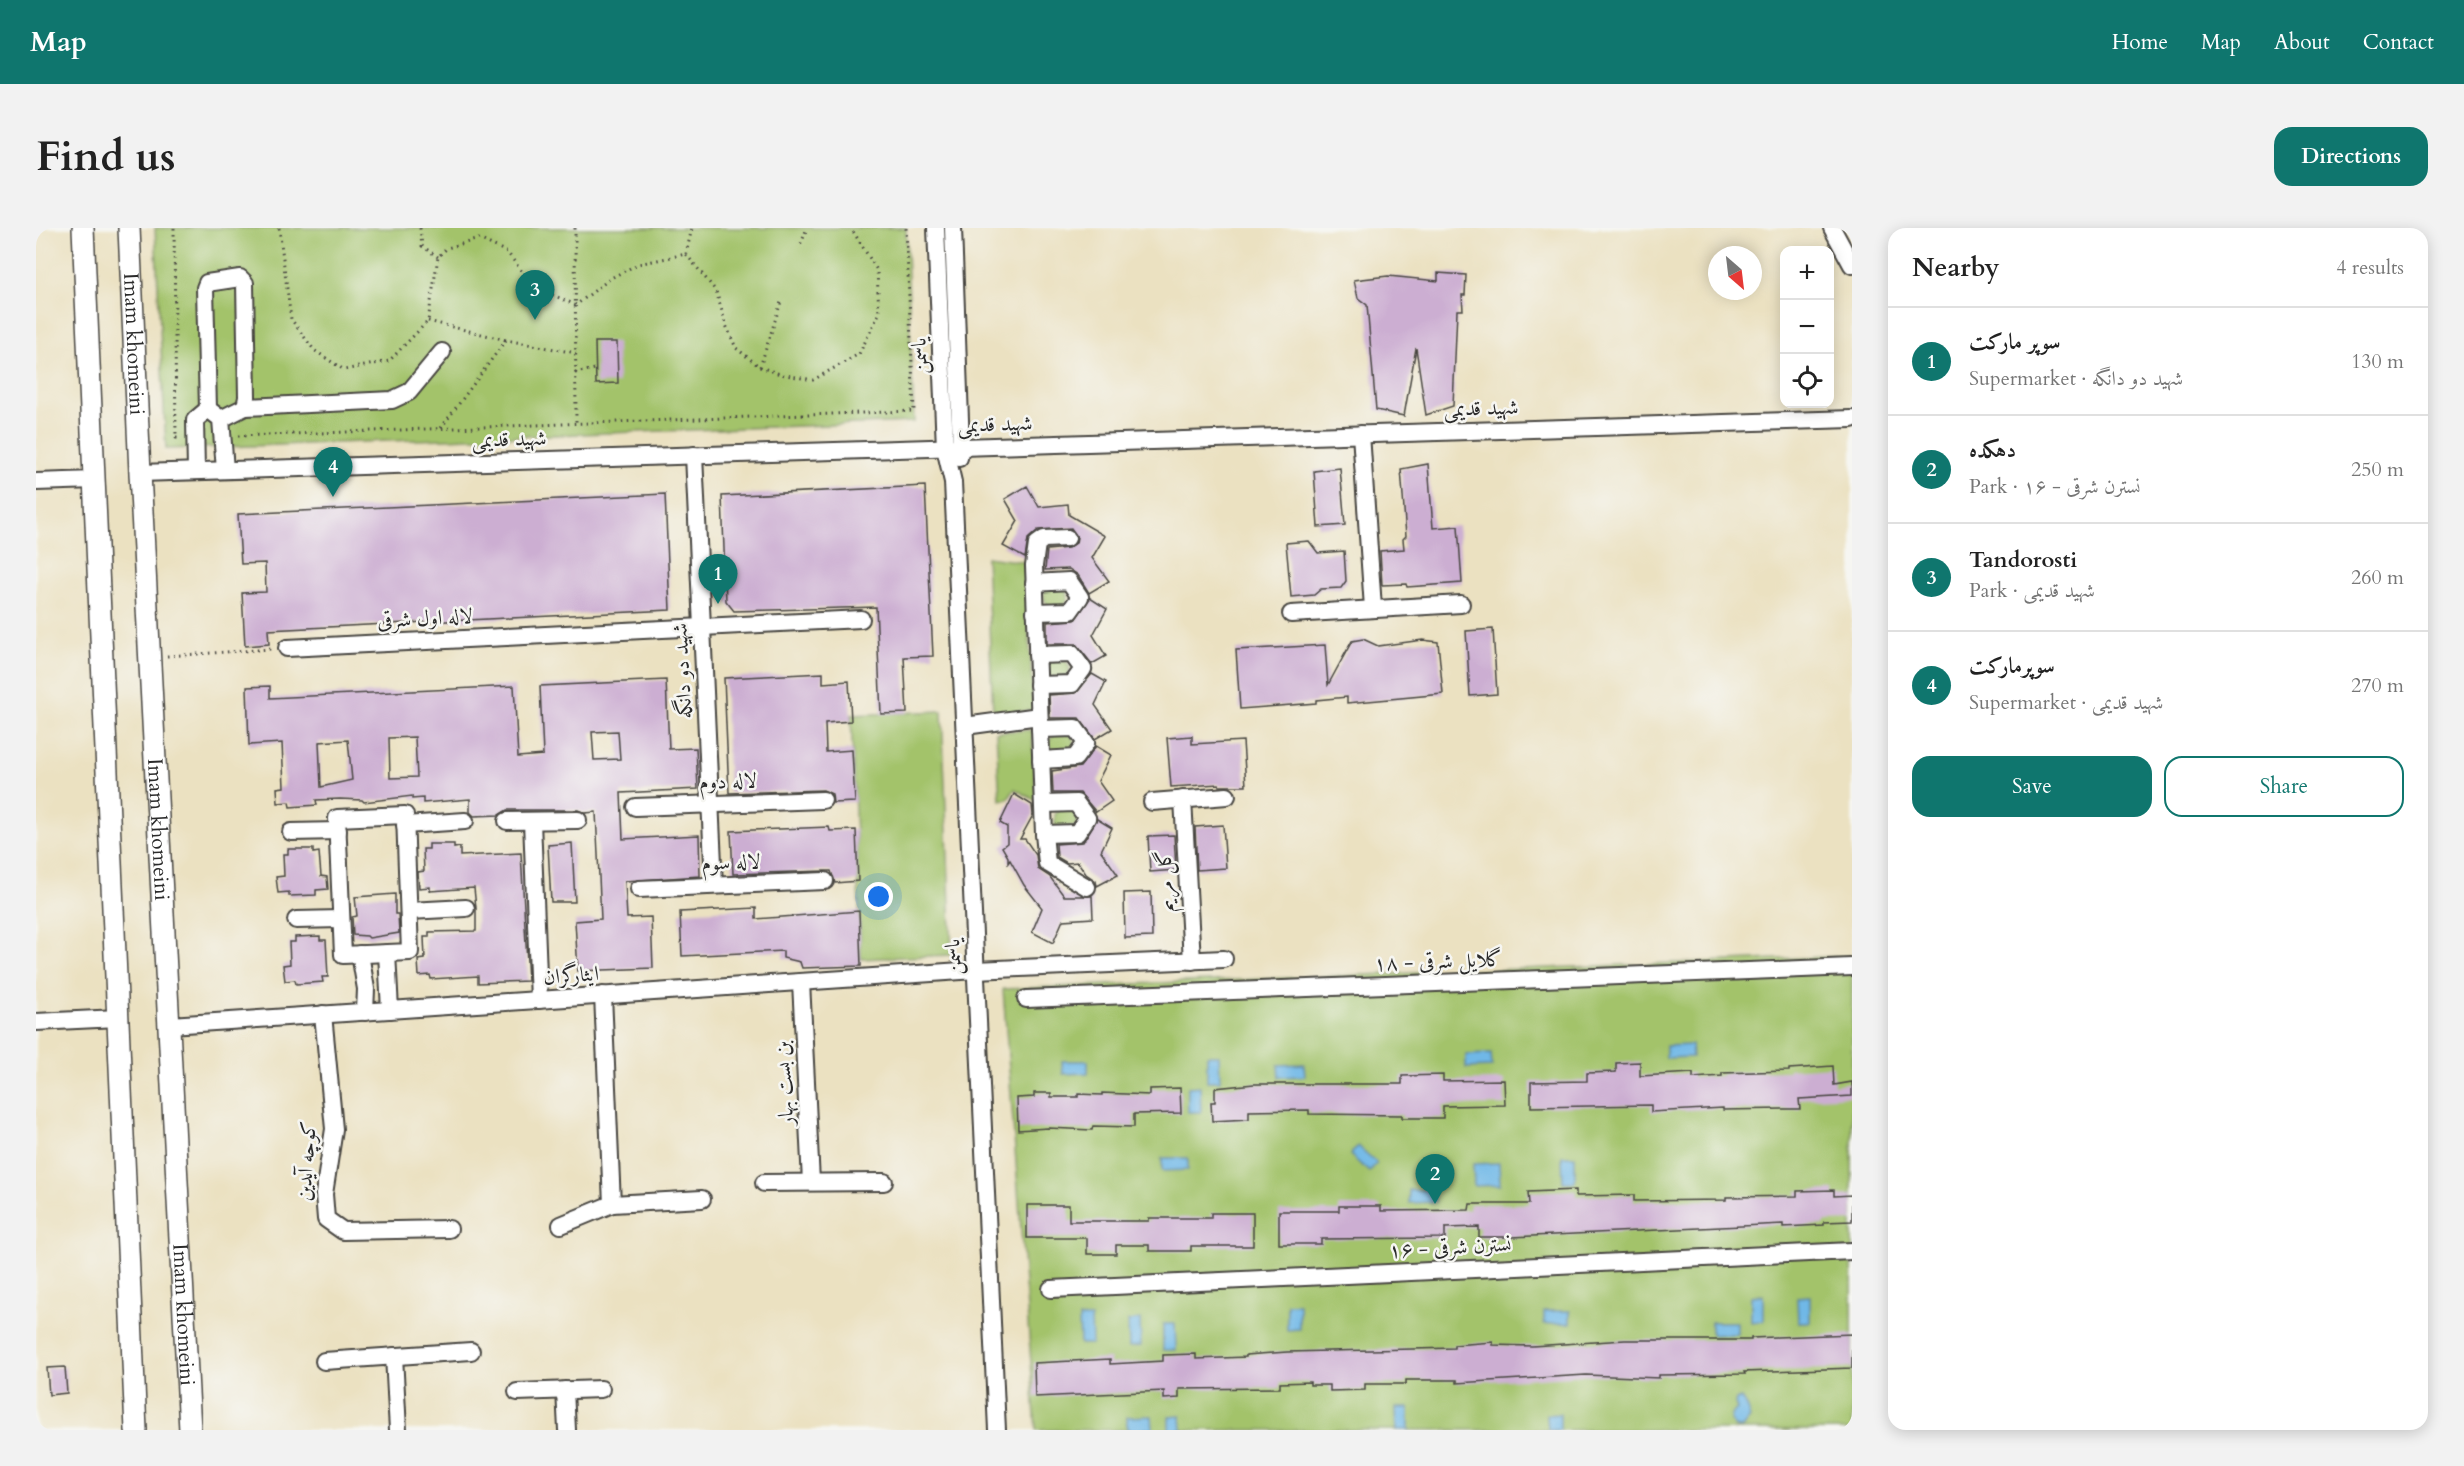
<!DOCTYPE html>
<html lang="en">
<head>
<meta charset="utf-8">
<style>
	body { margin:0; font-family:Cardo,Amiri,serif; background:#f2f2f2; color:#222 }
	.controls { position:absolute; right:18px; top:18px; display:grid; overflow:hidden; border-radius:12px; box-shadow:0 3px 15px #0003 }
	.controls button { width:54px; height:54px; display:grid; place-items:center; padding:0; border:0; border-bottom:2px solid #e0e0e0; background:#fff; color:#222; font:30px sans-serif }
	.compass { position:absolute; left:1672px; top:18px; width:54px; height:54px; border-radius:50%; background:#fff; box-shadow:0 3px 15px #0003; rotate:152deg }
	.you { position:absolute; left:843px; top:669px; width:21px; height:21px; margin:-15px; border:4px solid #fff; border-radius:50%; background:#1a73e8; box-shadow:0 0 0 9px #1a73e833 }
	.badge { display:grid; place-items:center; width:39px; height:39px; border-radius:50%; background:#0f766e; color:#fff; font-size:20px; font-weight:700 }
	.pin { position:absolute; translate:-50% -50px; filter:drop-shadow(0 2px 3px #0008) }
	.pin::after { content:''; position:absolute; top:32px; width:21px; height:18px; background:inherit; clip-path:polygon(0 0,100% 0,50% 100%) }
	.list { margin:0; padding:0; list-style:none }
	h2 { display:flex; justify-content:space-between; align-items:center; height:78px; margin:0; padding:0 24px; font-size:26px }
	h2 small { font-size:20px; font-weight:400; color:#767676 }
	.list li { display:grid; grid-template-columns:39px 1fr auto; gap:18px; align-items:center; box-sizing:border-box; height:108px; padding:0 24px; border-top:2px solid #e0e0e0 }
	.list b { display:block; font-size:22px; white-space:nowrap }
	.list p { margin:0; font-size:20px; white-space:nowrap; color:#767676 }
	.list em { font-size:20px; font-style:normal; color:#767676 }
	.actions { display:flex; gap:12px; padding:18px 24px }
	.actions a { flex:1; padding:14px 0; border:2px solid #0f766e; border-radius:18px; text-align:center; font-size:21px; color:#0f766e }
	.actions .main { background:#0f766e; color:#fff }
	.icon { flex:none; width:33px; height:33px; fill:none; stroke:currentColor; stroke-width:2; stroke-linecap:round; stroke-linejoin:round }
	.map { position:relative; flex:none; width:1816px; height:1202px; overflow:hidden; border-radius:18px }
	header { display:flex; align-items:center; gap:36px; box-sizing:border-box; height:84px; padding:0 30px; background:#0f766e; color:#fff }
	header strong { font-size:28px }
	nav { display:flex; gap:33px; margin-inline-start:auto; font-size:21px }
	.intro { display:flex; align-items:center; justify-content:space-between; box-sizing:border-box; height:144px; padding:0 36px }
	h1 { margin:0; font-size:42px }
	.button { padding:15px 27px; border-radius:18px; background:#0f766e; color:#fff; font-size:21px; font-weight:700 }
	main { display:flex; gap:36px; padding:0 36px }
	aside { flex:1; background:#fff; border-radius:18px; box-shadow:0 3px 15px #0003 }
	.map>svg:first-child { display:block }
	.green { fill:#a3c36b; stroke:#67774b; stroke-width:1.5 }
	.water { fill:#6fb8e7; stroke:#4d7289; stroke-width:1.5 }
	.building { fill:#ccaed2; fill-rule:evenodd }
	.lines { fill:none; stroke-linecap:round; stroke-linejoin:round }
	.minor-casing { stroke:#484642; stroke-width:20 }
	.major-casing { stroke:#484642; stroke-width:24 }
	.path { stroke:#484642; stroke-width:3; stroke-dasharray:1.5 4.5; stroke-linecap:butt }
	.minor { stroke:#fff; stroke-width:16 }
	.major { stroke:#fff; stroke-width:21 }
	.labels { text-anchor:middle; stroke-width:5; stroke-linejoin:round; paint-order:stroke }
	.street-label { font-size:21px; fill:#2b2b2b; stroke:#f6f6f2 }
</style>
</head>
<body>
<header>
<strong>Map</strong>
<nav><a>Home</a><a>Map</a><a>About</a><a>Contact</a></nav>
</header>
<div class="intro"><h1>Find us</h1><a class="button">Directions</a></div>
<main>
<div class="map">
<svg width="1816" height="1202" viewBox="0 0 1816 1202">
	<rect width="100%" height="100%" fill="#f6f6f2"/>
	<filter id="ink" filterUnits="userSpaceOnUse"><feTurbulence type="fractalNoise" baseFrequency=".0167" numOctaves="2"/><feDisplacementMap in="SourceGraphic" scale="12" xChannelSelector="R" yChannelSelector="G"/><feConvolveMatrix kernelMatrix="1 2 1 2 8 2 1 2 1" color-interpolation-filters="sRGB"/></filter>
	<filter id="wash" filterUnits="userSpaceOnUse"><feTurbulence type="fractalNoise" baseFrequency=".008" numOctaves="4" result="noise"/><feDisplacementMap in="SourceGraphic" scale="24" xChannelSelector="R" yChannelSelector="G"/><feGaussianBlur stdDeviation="1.35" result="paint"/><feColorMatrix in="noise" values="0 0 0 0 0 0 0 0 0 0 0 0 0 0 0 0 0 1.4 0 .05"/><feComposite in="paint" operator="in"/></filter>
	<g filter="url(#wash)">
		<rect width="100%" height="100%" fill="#ebe1c1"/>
		<!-- green -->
		<g class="green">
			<path d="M119 0H870L878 194 130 221Z"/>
			<path d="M950 329 988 334 998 482 957 486Z"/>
			<circle cx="1020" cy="368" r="12"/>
			<path d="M1012 433H1030L1034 440 1032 448 1010 449 1009 437Z"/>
			<path d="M906 483 916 727 825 731 815 487Z"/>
			<path d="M996 502 1000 573 979 561 972 571 964 572 960 504Z"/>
			<circle cx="1026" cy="515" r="12"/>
			<path d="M1028 579 1042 586 1041 598 1019 599V586Z"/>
			<path d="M1816 728V1202H1000L967 761Z"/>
		</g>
		<!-- water -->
		<g class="water">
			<path d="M1655 817 1656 829 1630 830V818Z"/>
			<path d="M1455 826 1456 839 1430 840V827Z"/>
			<path d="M1183 827 1184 853H1171V827Z"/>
			<path d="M1026 833H1052V845L1027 846Z"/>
			<path d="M1268 836 1269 848 1243 849 1242 837Z"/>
			<path d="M1164 858 1165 884H1152V859Z"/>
			<path d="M1322 918 1341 935 1333 944 1314 927Z"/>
			<path d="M1526 928H1539V954H1527Z"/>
			<path d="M1126 930H1152V942L1126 943Z"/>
			<path d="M1463 935 1464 957 1438 958 1437 936Z"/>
			<path d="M1373 962H1398L1399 974 1373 975Z"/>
			<path d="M1727 1067V1093L1715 1094V1068Z"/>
			<path d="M1774 1068V1094H1762L1761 1069Z"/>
			<path d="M1251 1076H1263V1101L1251 1102Z"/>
			<path d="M1508 1083H1534V1095L1508 1096Z"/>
			<path d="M1043 1090H1055L1056 1116H1044Z"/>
			<path d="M1104 1092 1105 1118 1093 1119 1092 1093Z"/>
			<path d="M1675 1094H1701V1106L1675 1107Z"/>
			<path d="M1127 1096H1139L1140 1122H1127Z"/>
			<path d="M1705 1171 1710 1178 1714 1190 1706 1200H1700L1694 1193 1695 1187 1701 1181 1699 1176 1700 1172Z"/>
			<path d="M1360 1180H1373V1202H1361Z"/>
			<path d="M1524 1186V1202H1512L1511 1187Z"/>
			<path d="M1116 1188 1117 1201 1091 1202V1189Z"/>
			<path d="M1145 1188 1146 1202H1133V1189Z"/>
		</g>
		<g id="blocks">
			<!-- building -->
			<g class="building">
				<path d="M1402 45 1430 47 1429 67H1426L1427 82H1421L1417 178 1390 187 1380 120 1368 188 1340 182 1331 77 1322 70 1318 52 1352 48 1402 53Z"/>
				<path d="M559 114H581L582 155 560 156Z"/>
				<path d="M1392 236 1397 300 1422 298 1426 355 1371 359 1370 356 1346 357 1344 323 1368 321 1367 311 1370 308 1365 241Z"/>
				<path d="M1304 240 1309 297 1282 299 1278 243Z"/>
				<path d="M889 258 897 428 868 429 871 485 845 486 840 379 698 383 690 373 686 268Z"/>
				<path d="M991 258 1003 279 1032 276 1033 287 1069 308 1056 330 1073 353 1053 365 1042 347 1033 341 1009 342 1011 322 1032 320 1040 315 1041 309 1035 300 1002 302 992 311 989 330 967 318 982 293 969 271Z"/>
				<path d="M629 266 634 382 232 402 233 416 209 418 206 365 230 364 229 335 205 336 202 286Z"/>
				<path d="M1273 313 1282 325 1308 323 1310 353 1305 360 1285 361 1278 367 1255 369 1250 315Z"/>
				<path d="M1054 370 1071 381 1057 407 1070 428 1056 436 1040 416H1011V394L1039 392Z"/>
				<path d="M1457 401 1461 466 1434 468 1430 403Z"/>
				<path d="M1327 411 1342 418 1387 412 1402 414 1407 466 1311 475V469L1280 472V475L1204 481 1200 422 1289 417 1292 457 1316 413Z"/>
				<path d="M787 445V455L813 453 815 493 789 495 790 524 816 522 819 574 797 575 796 566 787 562 693 565 688 450Z"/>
				<path d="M1056 446 1070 454 1059 477 1076 501 1059 511 1043 490H1014L1013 467 1040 465Z"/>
				<path d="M630 452 633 521 660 520 662 561 585 565 587 611 663 607 664 648 589 653 591 690 615 689 617 740 542 743 539 693 565 691 560 584 549 585 542 582H471L463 587 438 588 434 584V571L387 575V570L376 571V568L328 574 326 572 304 571 280 572 281 577 254 579 253 574 242 575 241 560 248 559 246 515 213 517 211 459 234 458V470L478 458 482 529 507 527 504 458ZM582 503 584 531 558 532 556 504ZM379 509 381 549 354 550 353 510ZM312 512 316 552 285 559 283 514Z"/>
				<path d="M1156 508V516L1207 513 1210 558H1183V556L1135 559 1131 510Z"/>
				<path d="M1060 518 1075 527 1062 553 1076 573 1060 584 1044 565H1017L1016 543 1044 539Z"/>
				<path d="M978 566 996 577 997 587 984 611H989L1000 627 1002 641 1014 649 1028 668H1056L1057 690 1027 692 1017 715 996 704 1006 680 988 657 974 632 972 635V629L966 619 971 615V599L964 595Z"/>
				<path d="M1061 591 1076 600 1065 623 1082 647 1061 658 1060 653 1050 646 1042 634 1031 635 1021 629 1020 616 1047 614Z"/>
				<path d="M1187 597 1190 640 1161 642 1159 599Z"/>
				<path d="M793 599 794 603 820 602 822 653 799 655 795 643H789L697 646 695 603Z"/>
				<path d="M1138 607 1140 642 1114 644 1112 608Z"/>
				<path d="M536 615 539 674H515L512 617Z"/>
				<path d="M393 616H418V620L424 619V628L485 625 492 753 442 755V748L395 751 394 747 383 748 382 732 389 731 388 709H393V704L440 703V680L438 660 394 663V659L383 660 382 644 388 643 387 621H393Z"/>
				<path d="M252 621H277V625L283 624 285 648 291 649 292 661 280 662V667L253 668V664L242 665 240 649 248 648 247 626H252Z"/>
				<path d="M1115 664 1116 709 1089 710 1088 665Z"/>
				<path d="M359 666V686H362L363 705 333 710 331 708 317 707 316 689 321 688 319 669Z"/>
				<path d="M720 680V691L823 683 825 738 766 740 764 734 747 730V723L646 728 644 684Z"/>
				<path d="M284 708V712H290L292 749H286L287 754 260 756 259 752 249 753 247 737 254 736 253 714H259V709Z"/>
				<path d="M1604 834V848L1657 845V850L1686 848V845L1753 843V841L1797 838 1798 857 1816 854V868L1763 871 1764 881H1747L1687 882V880L1615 884V877L1495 879V854L1551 853V845L1580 844V835Z"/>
				<path d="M1407 847V853L1468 852 1469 877 1407 878V890H1366V887L1273 886V882L1213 883V891L1176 893 1175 874H1179V860L1218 856H1366V848Z"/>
				<path d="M1144 860 1145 885 1098 886V899L1057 898 1056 902 1012 900 982 902 981 870 998 869V865H1015V869H1042V866L1066 867V865L1114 867V861Z"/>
				<path d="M1540 962V968L1598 967V973L1690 972V969L1761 968V963L1798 962V968L1816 967V993L1788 994V997L1747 999V996L1476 1009H1443V999L1409 1000V1010L1285 1011V1016H1243V983H1303V978H1345V983L1433 982 1434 976H1493L1492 964Z"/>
				<path d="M991 977H1033V993H1113V990H1175V985H1217V1018H1155V1023H1113V1017H1080V1026H1051V1010H991Z"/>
				<path d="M1816 1106V1140L1708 1144 1709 1146 1623 1147V1150L1550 1147 1421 1155V1152H1370V1156H1329V1162L1294 1163V1157H1274V1154L1244 1155V1160L1143 1161V1170L1128 1171V1163L999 1169 998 1135 1074 1131V1136L1127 1133V1127L1160 1126V1131L1210 1129V1127L1251 1124 1418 1120V1117L1457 1114V1117L1496 1118 1589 1112H1715V1110Z"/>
				<path d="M29 1139 31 1165 13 1167 11 1140Z"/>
			</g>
		</g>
	</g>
	<g filter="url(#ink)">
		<use href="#blocks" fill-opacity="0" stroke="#484642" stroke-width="1.5"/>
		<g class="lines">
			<defs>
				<g id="minor">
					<path d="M900 0 909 220 917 254 961 1202"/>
					<path d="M917 0 925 219 923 230"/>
					<path d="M1796 0 1816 37"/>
					<path d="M209 179 356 172 373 164 406 124"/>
					<path d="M185 191 209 179 211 169 209 55 204 50 171 55 169 60 172 181 185 191 189 242"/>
					<path d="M1325 206 1337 380"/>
					<path d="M658 227 678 657"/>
					<path d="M160 243 159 192 172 181"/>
					<path d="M104 245 1816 191"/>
					<path d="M0 254 59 252"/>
					<path d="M1031 310 1008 311 1001 316 998 338 1008 606 1011 635 1051 659"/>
					<path d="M998 355 1033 353 1044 369 1034 383 999 384"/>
					<path d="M1255 386 1425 376"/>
					<path d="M251 420 825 391"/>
					<path d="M1001 427 1036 426 1047 441 1036 456 1002 457"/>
					<path d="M929 498 1003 488"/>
					<path d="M1004 501 1039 500 1050 515 1039 530 1005 532"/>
					<path d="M1147 571 1156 733"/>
					<path d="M1116 574 1191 568"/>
					<path d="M1008 576 1040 575 1051 590 1041 605 1008 606"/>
					<path d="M599 579 787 572"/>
					<path d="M369 587 374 724 307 727 301 590Z"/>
					<path d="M471 593 542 592"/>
					<path d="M496 593 503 772"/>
					<path d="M369 597 429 593"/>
					<path d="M255 604 302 603"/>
					<path d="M603 661 789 653"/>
					<path d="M373 683 430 680"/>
					<path d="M260 692 305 691"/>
					<path d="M351 725 354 782"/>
					<path d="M324 726 330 761 329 784"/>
					<path d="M765 754 775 954"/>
					<path d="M990 771 1816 739"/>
					<path d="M287 786 298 901 288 966 290 991 307 1003 413 1001"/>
					<path d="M0 794 82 790"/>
					<path d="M134 797 940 742 1188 731"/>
					<path d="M728 955 848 954"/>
					<path d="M576 976 666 971"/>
					<path d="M525 997 576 976 567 767"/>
					<path d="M1015 1061 1816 1023"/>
					<path d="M358 1128 362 1202"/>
					<path d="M288 1133 435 1123"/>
					<path d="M529 1162 531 1202"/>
					<path d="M481 1164 565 1161"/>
				</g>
				<g id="major">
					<path d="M47 0 100 1202"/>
					<path id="s1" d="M93 0 104 245 154 1202"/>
				</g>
			</defs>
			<!-- minor casing -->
			<use href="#minor" class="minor-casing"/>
			<!-- major casing -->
			<use href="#major" class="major-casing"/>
			<!-- path -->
			<g class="path">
				<path d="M138 0 140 210H145"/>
				<path d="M243 0 255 91 278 122 308 142 353 133 392 93 402 29 411 20 443 11 471 24 498 59 540 77 575 50 602 36 650 26 680 63 690 97 700 120 724 139 744 146 777 152 823 126 843 86 841 42 815 0"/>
				<path d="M384 0 386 18 402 29"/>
				<path d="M539 0 540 196"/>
				<path d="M765 16 771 0"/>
				<path d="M650 26 656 0"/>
				<path d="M392 93 470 112"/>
				<path d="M724 139 745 74"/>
				<path d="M539 145 559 141"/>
				<path d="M405 200 470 112 540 125"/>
				<path d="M202 208 878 183 870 0"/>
				<path d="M131 428 235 421"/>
			</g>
			<!-- minor -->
			<use href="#minor" class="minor"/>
			<!-- major -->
			<use href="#major" class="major"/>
		</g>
	</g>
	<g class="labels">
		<!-- street labels -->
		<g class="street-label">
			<text dy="7" stroke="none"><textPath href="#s1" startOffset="116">Imam khomeini</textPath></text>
			<text transform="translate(883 128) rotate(-92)" y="7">یاسمن</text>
			<text transform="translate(1445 180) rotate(-2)" y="7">شهید قدیمی</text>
			<text transform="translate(959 196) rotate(-2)" y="7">شهید قدیمی</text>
			<text transform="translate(473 211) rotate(-2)" y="7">شهید قدیمی</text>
			<text transform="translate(389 390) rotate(-3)" y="7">لاله اول شرقی</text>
			<text transform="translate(646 443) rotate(-93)" y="7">شهید دو دانگه</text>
			<text transform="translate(692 553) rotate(-2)" y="7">لاله دوم</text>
			<text dy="7" stroke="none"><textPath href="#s1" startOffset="602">Imam khomeini</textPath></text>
			<text transform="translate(695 634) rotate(-2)" y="7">لاله سوم</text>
			<text transform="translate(1129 653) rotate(-93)" y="7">گل مریم</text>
			<text transform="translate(917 729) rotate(-93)" y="7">یاسمن</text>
			<text transform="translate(1402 733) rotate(-2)" y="7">گلایل شرقی - ۱۸</text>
			<text transform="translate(535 747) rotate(-4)" y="7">ایثارگران</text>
			<text transform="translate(748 855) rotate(-93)" y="7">بن بست بهار</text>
			<text transform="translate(270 933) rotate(-86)" y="7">کوچه آیدین</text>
			<text transform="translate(1414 1019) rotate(-3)" y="7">نسترن شرقی - ۱۶</text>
			<text dy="7" stroke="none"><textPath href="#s1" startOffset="1088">Imam khomeini</textPath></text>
		</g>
	</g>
</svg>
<div class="controls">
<button>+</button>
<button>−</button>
<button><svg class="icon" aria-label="locate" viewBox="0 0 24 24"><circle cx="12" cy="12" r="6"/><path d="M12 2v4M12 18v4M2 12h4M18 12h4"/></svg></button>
</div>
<svg class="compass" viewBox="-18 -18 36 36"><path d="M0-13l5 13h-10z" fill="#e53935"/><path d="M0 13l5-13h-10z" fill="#767676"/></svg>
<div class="you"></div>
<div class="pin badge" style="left:682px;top:376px">1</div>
<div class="pin badge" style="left:1399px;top:976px">2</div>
<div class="pin badge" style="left:499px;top:92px">3</div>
<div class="pin badge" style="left:297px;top:269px">4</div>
</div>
<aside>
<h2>Nearby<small>4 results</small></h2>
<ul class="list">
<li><span class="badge">1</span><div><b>سوپر مارکت</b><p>Supermarket · شهید دو دانگه</p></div><em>130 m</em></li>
<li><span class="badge">2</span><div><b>دهکده</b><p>Park · نسترن شرقی - ۱۶</p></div><em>250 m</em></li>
<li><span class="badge">3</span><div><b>Tandorosti</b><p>Park · شهید قدیمی</p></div><em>260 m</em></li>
<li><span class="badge">4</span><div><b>سوپرمارکت</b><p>Supermarket · شهید قدیمی</p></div><em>270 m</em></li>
</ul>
<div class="actions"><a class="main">Save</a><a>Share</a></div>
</aside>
</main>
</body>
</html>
